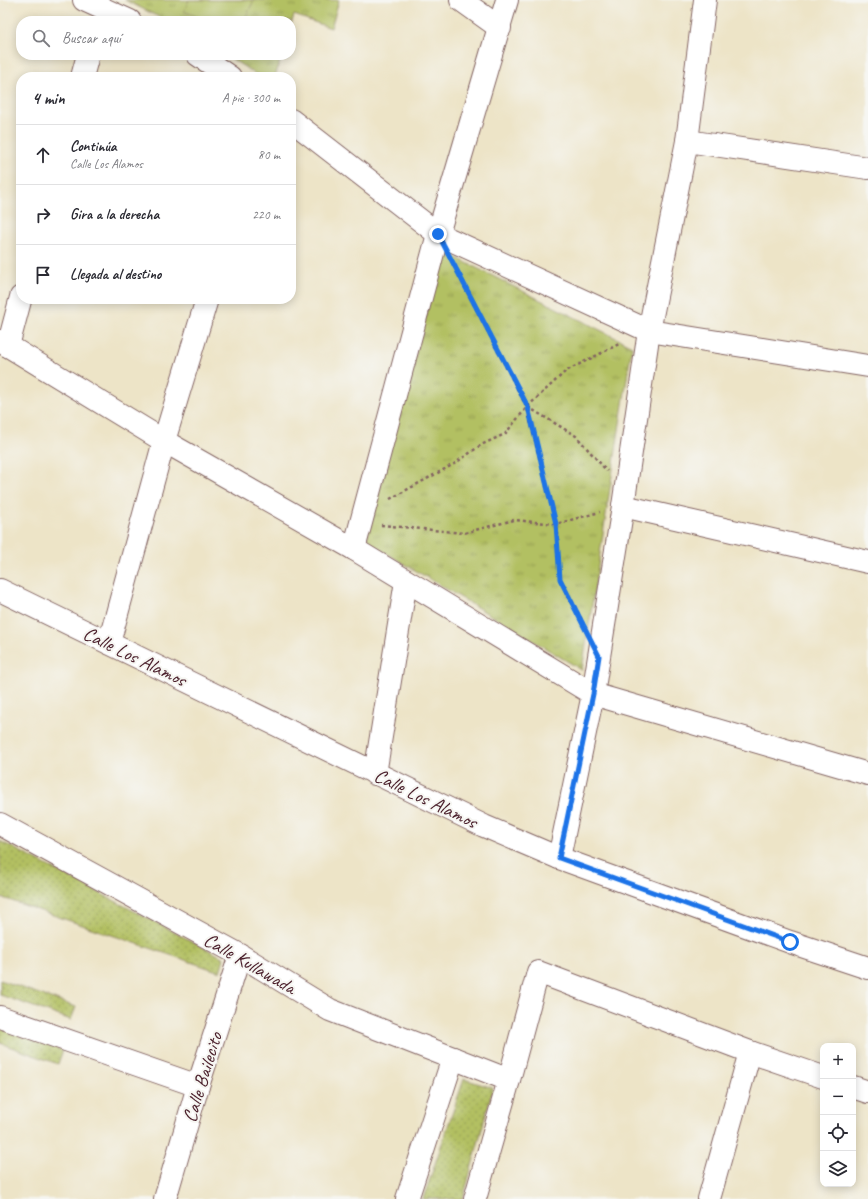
<!DOCTYPE html>
<html lang="es">
<head>
<meta charset="utf-8">
<style>
	body { margin:0; font-family:Caveat,sans-serif; background:#f7f7f7; color:#2b2b33 }
	.controls { position:absolute; right:12px; bottom:12px; display:grid; overflow:hidden; border-radius:8px; box-shadow:0 2px 10px #0003 }
	.controls button { width:36px; height:36px; display:grid; place-items:center; padding:0; border:0; border-bottom:1px solid #e1e1e2; background:#fff; color:#2b2b33; font:20px sans-serif }
	.stop { position:absolute; width:12px; height:12px; margin:-9px; border:3px solid #1a73e8; border-radius:50%; background:#fff }
	.stop.end { background:#1a73e8; border-color:#fff; box-shadow:0 1px 4px #0008 }
	.list { margin:0; padding:0; list-style:none }
	h2 { display:flex; justify-content:space-between; align-items:center; height:52px; margin:0; padding:0 16px; font-size:17px }
	h2 small { font-size:13px; font-weight:400; color:#7c7c81 }
	.list li { display:grid; grid-template-columns:26px 1fr auto; gap:12px; align-items:center; box-sizing:border-box; height:60px; padding:0 16px; border-top:1px solid #e1e1e2 }
	.list b { display:block; font-size:15px; white-space:nowrap }
	.list p { margin:0; font-size:13px; white-space:nowrap; color:#7c7c81 }
	.list em { font-size:13px; font-style:normal; color:#7c7c81 }
	.icon { flex:none; width:22px; height:22px; fill:none; stroke:currentColor; stroke-width:2; stroke-linecap:round; stroke-linejoin:round }
	.map { position:relative; flex:none; width:868px; height:1199px; overflow:hidden }
	.search { position:absolute; background:#fff; box-shadow:0 2px 10px #0003; left:16px; top:16px; width:280px; height:44px; display:flex; align-items:center; gap:10px; box-sizing:border-box; padding:0 14px; border-radius:16px; color:#7c7c81; font-size:15px }
	.panel { position:absolute; background:#fff; box-shadow:0 2px 10px #0003; left:16px; top:72px; width:280px; height:232px; border-radius:16px }
	.map>svg:first-child { display:block }
	.grass { fill:url(#grass-dots); stroke:#7e7046 }
	.park { fill:url(#park-tufts); stroke:#7e7046 }
	.garden { fill:#b2c062; stroke:#7e7046 }
	.lines { fill:none; stroke-linecap:round; stroke-linejoin:round }
	.minor-casing { stroke:#836462; stroke-width:24 }
	.path { stroke:#836462; stroke-width:2.5; stroke-dasharray:3 3; stroke-linecap:butt }
	.minor { stroke:#fff; stroke-width:22 }
	.route { stroke:#1a73e8; stroke-width:5 }
	.labels { text-anchor:middle; stroke-width:4; stroke-linejoin:round; paint-order:stroke }
	.street-label { font-size:20px; fill:#4a1f2b; stroke:#f6f6f2 }
</style>
</head>
<body>
<div class="map">
<svg width="868" height="1199" viewBox="0 0 868 1199">
	<defs>
		<pattern id="grass-dots" width="8" height="8" patternUnits="userSpaceOnUse"><rect width="8" height="8" fill="#b2c062"/><path d="M2 2h.1M6 6h.1" fill="none" stroke="#939b51" stroke-width="1.8" stroke-linecap="round"/></pattern>
		<pattern id="park-tufts" width="24" height="20" patternUnits="userSpaceOnUse"><rect width="24" height="20" fill="#b2c062"/><path d="M3 7l-1-3M5 7V3M7 7l1-3M15 17l-1-3M17 17v-4M19 17l1-3" fill="none" stroke="#939b51"/></pattern>
	</defs>
	<rect width="100%" height="100%" fill="#f6f6f2"/>
	<filter id="ink" filterUnits="userSpaceOnUse"><feTurbulence type="fractalNoise" baseFrequency=".025" numOctaves="2"/><feDisplacementMap in="SourceGraphic" scale="8" xChannelSelector="R" yChannelSelector="G"/><feConvolveMatrix kernelMatrix="1 2 1 2 8 2 1 2 1" color-interpolation-filters="sRGB"/></filter>
	<filter id="wash" filterUnits="userSpaceOnUse"><feTurbulence type="fractalNoise" baseFrequency=".012" numOctaves="4" result="noise"/><feDisplacementMap in="SourceGraphic" scale="16" xChannelSelector="R" yChannelSelector="G"/><feGaussianBlur stdDeviation="0.9" result="paint"/><feColorMatrix in="noise" values="0 0 0 0 0 0 0 0 0 0 0 0 0 0 0 0 0 1.4 0 .05"/><feComposite in="paint" operator="in"/></filter>
	<g filter="url(#wash)">
		<rect width="100%" height="100%" fill="#ede4c7"/>
		<!-- grass -->
		<g class="grass">
			<path d="M0 841 224 958 220 972 0 897Z"/>
			<path d="M0 980 76 1007 71 1020 0 995Z"/>
			<path d="M0 1028 63 1050 58 1064 0 1043Z"/>
			<path d="M464 1079 493 1088 463 1199H423Z"/>
		</g>
		<!-- park -->
		<g class="park">
			<path d="M125 0H339L331 28 294 15 291 25V21H167Z"/>
			<path d="M226 55H282L275 77H260Z"/>
			<path d="M443 251 632 346 582 670 366 541Z"/>
		</g>
		<!-- garden -->
		<path class="garden" d="M189 0H254L244 21H207L184 11Z"/>
	</g>
	<g filter="url(#ink)">
		<g class="lines">
			<defs>
				<g id="minor">
					<path d="M84 0 130 21"/>
					<path d="M461 0 500 28"/>
					<path d="M198 55 230 77"/>
					<path d="M82 77 88 55"/>
					<path d="M291 120 438 234 649 331 868 366"/>
					<path d="M687 141 868 168"/>
					<path d="M0 341 164 441 354 549 593 694 868 774"/>
					<path d="M8 346 21 297"/>
					<path d="M623 506 868 562"/>
					<path d="M354 549 438 234 507 0"/>
					<path d="M0 590 484 826 559 858 790 942 868 968"/>
					<path d="M109 643 164 441 207 299"/>
					<path d="M375 774 406 581"/>
					<path d="M0 824 240 955 330 1010 509 1080"/>
					<path d="M559 858 593 694 623 506 649 331 687 141 705 0"/>
					<path d="M0 1017 198 1086"/>
					<path d="M853 1087 868 1092"/>
					<path d="M165 1199 198 1086 240 955"/>
					<path d="M407 1199 453 1058"/>
					<path d="M475 1199 509 1080 538 972 750 1052 823 1077"/>
					<path d="M709 1199 750 1052"/>
				</g>
			</defs>
			<!-- minor casing -->
			<use href="#minor" class="minor-casing"/>
			<!-- path -->
			<g class="path">
				<path d="M454 265 527 407 556 524 560 579 583 623"/>
				<path d="M528 407 576 436 607 471"/>
				<path d="M390 499 454 464 481 445 505 434 527 407 566 371 621 343"/>
				<path d="M381 525 464 533 514 520 556 524 600 512"/>
			</g>
			<!-- minor -->
			<use href="#minor" class="minor"/>
		</g>
	</g>
	<g class="lines" filter="url(#ink)">
		<!-- route -->
		<path class="route" d="M438 234 528 407 556 524 560 579 599 656 593 694 559 858 790 942"/>
	</g>
	<g class="labels">
		<!-- street labels -->
		<g class="street-label">
			<text transform="translate(135 656) rotate(26)" y="7">Calle Los Alamos</text>
			<text transform="translate(426 798) rotate(26)" y="7">Calle Los Alamos</text>
			<text transform="translate(250 963) rotate(30)" y="7">Calle Kullawada</text>
			<text transform="translate(202 1077) rotate(-73)" y="7">Calle Bailecito</text>
		</g>
	</g>
</svg>
<div class="controls">
<button>+</button>
<button>−</button>
<button><svg class="icon" aria-label="locate" viewBox="0 0 24 24"><circle cx="12" cy="12" r="6"/><path d="M12 2v4M12 18v4M2 12h4M18 12h4"/></svg></button>
<button><svg class="icon" aria-label="layers" viewBox="0 0 24 24"><path d="M12 4l9 5-9 5-9-5zM3 14l9 5 9-5"/></svg></button>
</div>
<div class="stop" style="left:790px;top:942px"></div>
<div class="stop end" style="left:438px;top:234px"></div>
<div class="search"><svg class="icon" aria-label="search" viewBox="0 0 24 24"><circle cx="10" cy="10" r="6"/><path d="M15 15l6 6"/></svg>Buscar aquí</div>
<section class="panel">
<h2>4 min<small>A pie · 300 m</small></h2>
<ul class="list">
<li><svg class="icon" aria-label="ahead" viewBox="0 0 24 24"><path d="M12 20V5M6 11l6-6 6 6"/></svg><div><b>Continúa</b><p>Calle Los Alamos</p></div><em>80 m</em></li>
<li><svg class="icon" aria-label="right" viewBox="0 0 24 24"><path d="M7 20v-9h11M14 6l5 5-5 5"/></svg><div><b>Gira a la derecha</b></div><em>220 m</em></li>
<li><svg class="icon" aria-label="arrive" viewBox="0 0 24 24"><path d="M6 21V4h12l-3 4 3 4H6"/></svg><div><b>Llegada al destino</b></div></li>
</ul>
</section>
</div>
</body>
</html>
